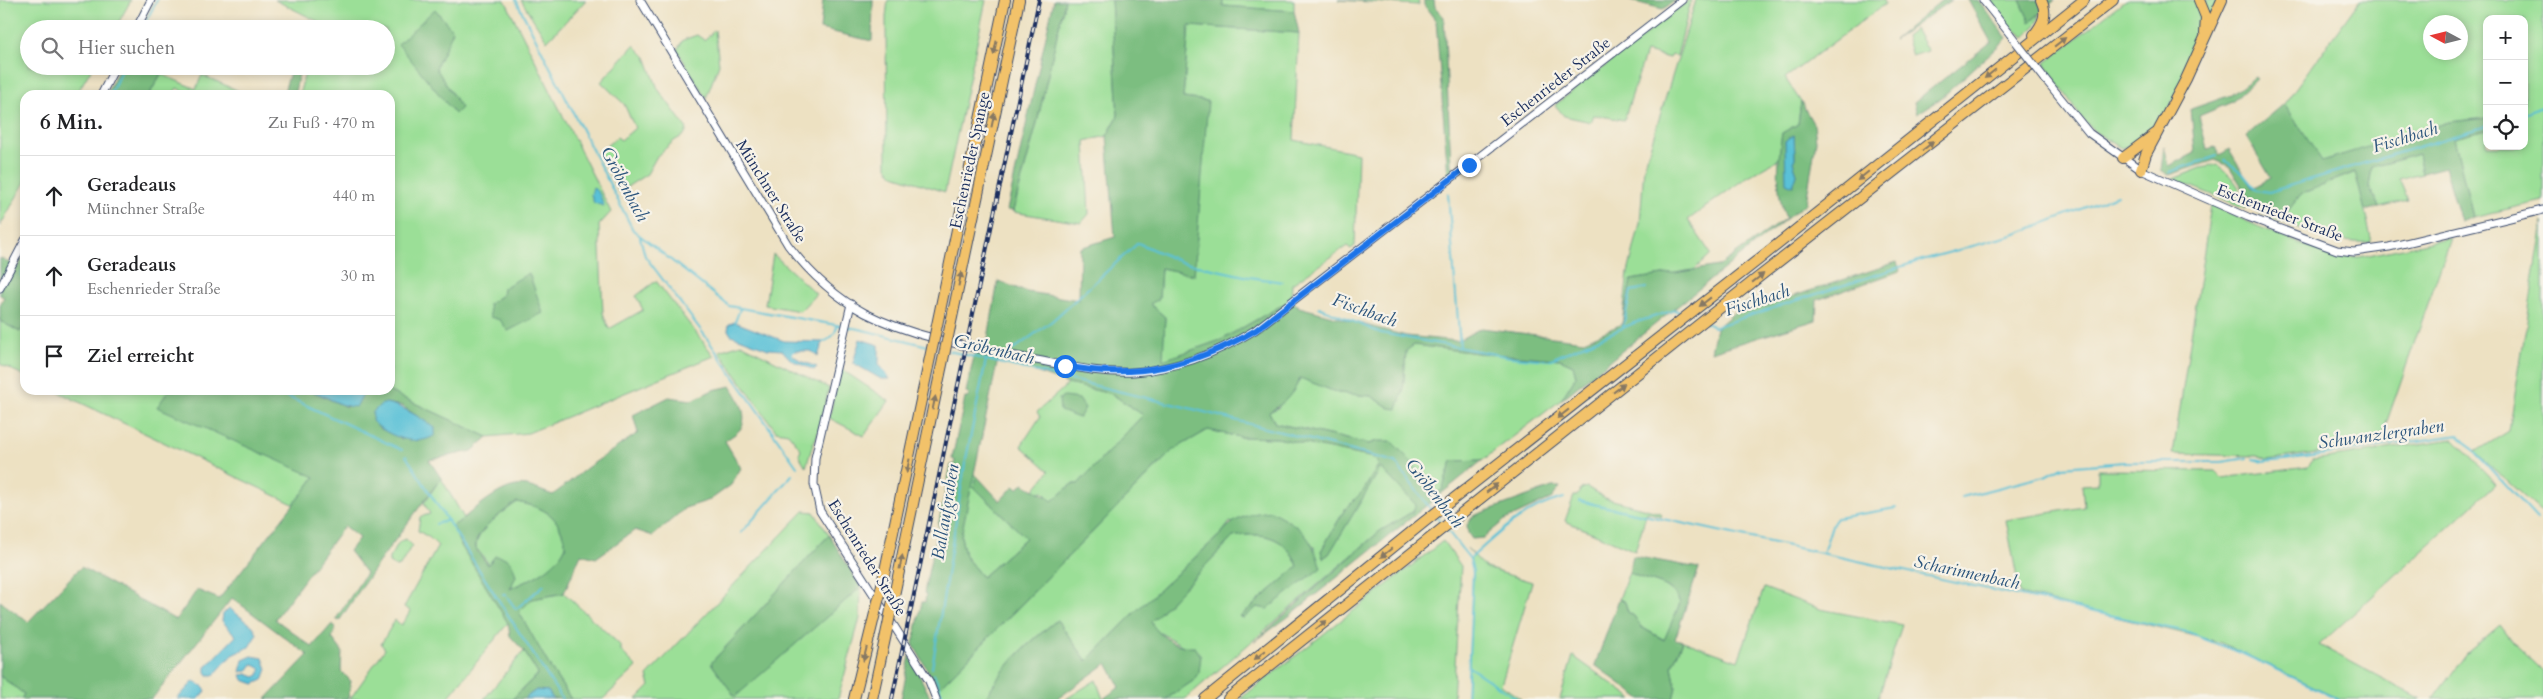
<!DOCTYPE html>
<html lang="de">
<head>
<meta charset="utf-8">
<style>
	body { margin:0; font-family:Cardo,serif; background:#f2f2f2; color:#202124 }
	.controls { position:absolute; right:15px; top:15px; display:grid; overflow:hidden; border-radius:10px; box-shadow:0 2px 8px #0003 }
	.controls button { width:45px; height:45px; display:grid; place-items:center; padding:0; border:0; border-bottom:1px solid #e0e0e0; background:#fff; color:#202124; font:25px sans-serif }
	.compass { position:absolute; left:2423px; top:15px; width:45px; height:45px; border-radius:50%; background:#fff; box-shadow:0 2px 8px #0003; rotate:277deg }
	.stop { position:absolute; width:15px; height:15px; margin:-11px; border:4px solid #1a73e8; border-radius:50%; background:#fff }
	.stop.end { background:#1a73e8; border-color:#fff; box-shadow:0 1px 5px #0008 }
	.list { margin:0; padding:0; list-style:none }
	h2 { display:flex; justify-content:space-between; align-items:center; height:65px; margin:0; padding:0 20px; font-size:21px }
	h2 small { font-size:16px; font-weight:400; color:#757577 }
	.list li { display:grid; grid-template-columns:32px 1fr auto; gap:15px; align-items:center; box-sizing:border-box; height:80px; padding:0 20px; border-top:1px solid #e0e0e0 }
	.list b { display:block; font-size:19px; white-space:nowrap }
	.list p { margin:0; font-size:16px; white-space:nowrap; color:#757577 }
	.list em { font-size:16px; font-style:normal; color:#757577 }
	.icon { flex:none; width:28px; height:28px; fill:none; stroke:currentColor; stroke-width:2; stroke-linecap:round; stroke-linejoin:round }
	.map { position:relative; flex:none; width:2543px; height:699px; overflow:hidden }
	.search { position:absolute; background:#fff; box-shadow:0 2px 8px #0003; left:20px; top:20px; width:375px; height:55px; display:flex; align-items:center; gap:12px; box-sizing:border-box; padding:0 18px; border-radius:28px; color:#757577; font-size:19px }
	.panel { position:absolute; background:#fff; box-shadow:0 2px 8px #0003; left:20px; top:90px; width:375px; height:305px; border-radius:15px }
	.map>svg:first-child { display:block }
	.green { fill:#9bdf97; stroke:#5b877a; fill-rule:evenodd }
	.forest { fill:#7cbe80; stroke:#4c766f; fill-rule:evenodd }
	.water { fill:#5ac1d7; stroke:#3a789a }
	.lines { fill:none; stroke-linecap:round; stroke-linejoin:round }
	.stream { stroke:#5ac1d7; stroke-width:2 }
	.tertiary-casing { stroke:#3a4a6d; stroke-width:9 }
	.motorway-casing { stroke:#3a4a6d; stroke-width:12 }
	.tertiary { stroke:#fff; stroke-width:7 }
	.motorway { stroke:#f2c26a; stroke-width:10 }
	.rail-casing { stroke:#1b2f5e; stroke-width:4 }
	.rail { stroke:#f7f3e8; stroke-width:2; stroke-dasharray:5.5; stroke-linecap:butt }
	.tertiary-bridge-casing { stroke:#3a4a6d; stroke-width:9; stroke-linecap:butt }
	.motorway-bridge-casing { stroke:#3a4a6d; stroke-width:12; stroke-linecap:butt }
	.tertiary-bridge { stroke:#fff; stroke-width:7 }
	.motorway-bridge { stroke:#f2c26a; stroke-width:10 }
	.oneway { fill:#867864 }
	.route { stroke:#1a73e8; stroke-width:6 }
	.labels { text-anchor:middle; stroke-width:4.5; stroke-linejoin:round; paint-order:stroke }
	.street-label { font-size:16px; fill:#1b2f5e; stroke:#f7f3e8 }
	.water-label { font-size:18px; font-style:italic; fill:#2b547c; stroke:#f7f3e8 }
</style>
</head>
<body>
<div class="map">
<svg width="2543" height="699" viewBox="0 0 2543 699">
	<rect width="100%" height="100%" fill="#f7f3e8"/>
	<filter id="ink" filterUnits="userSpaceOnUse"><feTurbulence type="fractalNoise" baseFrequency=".02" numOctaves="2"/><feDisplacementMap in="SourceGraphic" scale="10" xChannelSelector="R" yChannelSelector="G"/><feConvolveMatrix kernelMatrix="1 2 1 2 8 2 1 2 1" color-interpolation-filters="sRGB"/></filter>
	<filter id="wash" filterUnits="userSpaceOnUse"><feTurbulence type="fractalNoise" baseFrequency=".0096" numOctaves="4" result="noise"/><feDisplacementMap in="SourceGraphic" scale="20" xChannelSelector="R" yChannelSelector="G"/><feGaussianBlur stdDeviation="1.12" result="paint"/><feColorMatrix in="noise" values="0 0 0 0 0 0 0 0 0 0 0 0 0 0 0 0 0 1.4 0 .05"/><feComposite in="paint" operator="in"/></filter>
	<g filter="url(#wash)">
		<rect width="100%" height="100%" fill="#ede1c2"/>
		<!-- green -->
		<g class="green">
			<path d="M0 0H131L115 29H29V66H93L76 95H25V182L0 226Z"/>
			<path d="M275 0H505L611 212 599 225 603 313 609 329 643 310 636 296 656 281 714 356 528 433 488 437 386 390H390V95H299L307 66H386V29H317L319 22ZM502 295 509 330 489 304Z"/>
			<path d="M521 0H586L547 41Z"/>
			<path d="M888 0H986L945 192 894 175 887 167 886 17Z"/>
			<path d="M1065 0H1111L1118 116 1107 136 1085 141 1089 214 1081 223 1013 212 1036 127Z"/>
			<path d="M1223 0H1294V11L1222 6Z"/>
			<path d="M1338 0H1418L1419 5Z"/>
			<path d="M1689 0 1691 1 1677 56 1671 55 1669 58 1646 52 1624 120 1594 115 1591 122 1564 116 1555 105Z"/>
			<path d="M1696 0H1884L1885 4 1785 78 1801 102 1798 124 1782 133 1779 159 1747 177 1688 220 1711 254 1694 270 1631 280 1622 324 1628 273 1640 223 1644 167Z"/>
			<path d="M1987 0H2020L2030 22 2040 14C2038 25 2032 30 2024 37L2003 21Z"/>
			<path d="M2125 0H2218L2168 111C2156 127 2142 144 2122 148L2095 132 2080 116 2045 63Z"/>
			<path d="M2360 0H2543V201L2473 217 2454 138 2487 130V146H2524V19H2487V118L2449 122 2321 162 2284 104ZM2430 22H2460V52H2430Z"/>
			<path d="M1189 26 1299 33 1294 140 1358 153 1355 246 1351 249 1347 246 1292 284 1291 300 1221 340 1162 361 1165 317 1149 304 1159 299 1161 268 1194 274 1207 101 1183 98Z"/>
			<path d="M1915 29 1928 51 1912 56 1906 36Z"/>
			<path d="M715 30 719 64 706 98 677 50 683 40 697 35 704 40Z"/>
			<path d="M634 45 646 57 658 89 687 129 684 135 674 141 657 156 647 174 619 192 599 152 617 137 621 140 635 128 624 104 601 82Z"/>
			<path d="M161 74 196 89 202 75 248 95H190L177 88 172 95H149Z"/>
			<path d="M2418 154 2422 173 2399 179 2408 200 2379 207 2369 187 2372 167Z"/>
			<path d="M2217 165C2230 173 2245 191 2245 208L2173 179 2201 168Z"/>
			<path d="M2356 172 2372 242C2333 245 2301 228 2265 215L2275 211H2288L2300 194Z"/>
			<path d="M2211 205C2247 221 2321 258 2359 257L2451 238 2379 444 2267 460 2257 456 2173 454Z"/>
			<path d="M2543 222V510L2540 511 2475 452 2509 431Z"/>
			<path d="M773 254 816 294 800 311 765 305Z"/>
			<path d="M0 321 20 332 25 323V376L0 364Z"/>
			<path d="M741 344 829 388 817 436 813 444 806 467 799 455 801 449 788 433 776 431 719 351Z"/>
			<path d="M1414 345 1478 353 1560 359 1573 365 1576 376 1561 400 1483 460 1452 461 1442 490 1435 494 1377 441 1369 444 1275 423 1269 412 1278 408 1300 377 1338 393 1371 396 1390 408 1403 392 1406 350Z"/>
			<path d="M841 369 889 401 864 436 829 418Z"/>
			<path d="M1068 384 1112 394 1143 415 1078 484H1072L1052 501 1043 492 1033 491 1049 471 1021 446 1040 417 1037 412Z"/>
			<path d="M54 390H169L158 407 315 476 295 505Z"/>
			<path d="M1208 430 1240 437 1277 438 1374 458 1379 464 1364 490 1345 509 1321 551 1323 558 1329 554 1381 467 1416 505 1412 512 1380 531 1185 699H1166L1193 681 1185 647 1155 630 1150 623 1233 537C1263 531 1286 536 1298 566L1241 616 1244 617 1257 607 1267 608 1315 547 1230 522 1221 534 1138 609 1087 661 1057 620C1026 645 1004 664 985 699H942L938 689 1173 450Z"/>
			<path d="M2454 439 2496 484 2319 645 2421 699H2341L2219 642 2020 594 2006 520 2084 507 2082 485 2098 484V470L2215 471 2222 478 2308 467 2313 460Z"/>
			<path d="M973 472 976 475 974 487 1026 538 982 577 965 556 961 536Z"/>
			<path d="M441 478 464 518 453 526 459 542 508 623 447 699H350L385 649 381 644 395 620 401 625 411 611 404 607 438 546 430 538 418 531 420 517 430 514 424 503Z"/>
			<path d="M1587 487 1605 498 1661 513 1662 516 1647 512 1635 551 1565 521 1574 496H1577L1581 489Z"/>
			<path d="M517 502C546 508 559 515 566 546 555 571 532 578 509 589L476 548C476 529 503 513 517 502Z"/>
			<path d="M804 511 814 512 829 535 711 663 735 696 861 587 860 618 838 699H637L650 686 647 676Z"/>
			<path d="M406 539 412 545 400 566 396 567 389 563V558L400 541Z"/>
			<path d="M1443 541 1461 566 1453 699H1240Z"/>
			<path d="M1467 548 1486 568 1532 582 1501 685 1521 699H1467L1473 572 1470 559 1474 556Z"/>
			<path d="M1629 572C1648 584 1670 579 1680 603L1665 640 1641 627 1634 616 1628 612 1625 602 1619 599Z"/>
			<path d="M1764 588 1820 609 1902 625 1878 699H1673L1676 687 1672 666 1683 641 1738 661Z"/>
			<path d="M564 593 621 646V651L637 667 603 699H571L553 672 518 612 532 599Z"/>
			<path d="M2500 625 2512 641 2543 671V699H2433L2467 653Z"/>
			<path d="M524 651 538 674 512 699H484Z"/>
			<path d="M1573 656 1633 699H1560Z"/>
			<path d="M0 676 24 694 21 699H0Z"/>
			<path d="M1096 680 1103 699H1066Z"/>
		</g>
		<!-- forest -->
		<g class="forest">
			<path d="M823 0H873L872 41 820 29Z"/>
			<path d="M1054 0H1065L1036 127 1013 211 1007 210Z"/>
			<path d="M1111 0H1223V6L1294 11 1299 33 1189 26 1183 98 1208 101 1194 275 1161 268 1159 299 1150 304 1165 317 1163 360 1221 340 1291 300 1299 307 1406 336 1457 341 1481 328 1584 341 1622 324 1631 280 1719 266 1786 218C1775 192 1778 161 1782 133L1798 124 1801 102 1814 125 1816 141 1806 203 1561 400 1576 376 1573 365 1560 359 1478 353 1414 345 1406 351 1403 392 1397 409 1390 408 1371 396 1338 393 1300 378C1295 392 1283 405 1269 412L1275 423 1369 444 1377 441H1391L1409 459 1435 494 1442 490 1452 461 1483 460 1288 617 1254 642 1380 531 1412 512 1416 505 1381 468 1329 554 1323 558 1321 551 1345 509 1364 490 1379 464 1374 458 1277 438 1240 437 1208 430 1173 450 938 689 913 644 922 602H925L926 594 924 593 936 535H939L941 527 938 526 951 465H954L955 460 952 459 965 398H968L969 393 966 392 975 352 998 359 961 536 965 556 982 577 1026 538 974 487 976 475 1000 501 1014 486 1018 489 1023 483C1033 491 1043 492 1052 501L1072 484H1078L1143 415 1112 394 1068 384 998 358V353L986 350 998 281 1027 292 1079 300 1080 248 1115 237 1107 136 1118 116ZM1794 135 1795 158 1793 162 1797 174 1793 186 1785 141Z"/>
			<path d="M1424 0H1434L1435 7 1444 17 1451 165 1455 171 1448 176 1436 21 1424 5Z"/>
			<path d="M1627 0H1676L1663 9Z"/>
			<path d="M1942 0H1951L1894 40Z"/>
			<path d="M1968 0H1978L2007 38 1941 98 1917 114 1914 102 1991 42Z"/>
			<path d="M2020 0H2055L2030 22Z"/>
			<path d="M435 9 453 31 436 68 461 108 455 114 398 44Z"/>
			<path d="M120 66H144L161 74 149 95H106Z"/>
			<path d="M292 66H301L294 95H283Z"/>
			<path d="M2255 77 2257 79 2232 102 2199 116 2207 149 2215 147 2220 155 2229 149 2252 188 2271 178 2246 136 2284 104 2322 161 2449 122 2487 118V130L2454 138 2473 217 2461 222 2445 167 2422 173 2418 154 2372 167 2369 187 2379 207 2365 211 2355 172 2301 194 2288 211H2275L2265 215 2257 211 2229 166 2215 160 2169 175 2161 170 2164 146 2169 166 2195 153 2191 109 2231 95Z"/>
			<path d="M25 254V323L20 332 0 321V305L4 297 0 295V258L18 267Z"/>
			<path d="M1897 262 1900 271 1817 300 1816 320 1711 352 1716 328 1748 301 1746 312Z"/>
			<path d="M529 273 543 313 508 331 500 320 490 317 489 304 502 295 503 288Z"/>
			<path d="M731 386C738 397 749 415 741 428 738 433 730 437 725 441L741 468 731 485 710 500 685 508 653 536 635 530 596 558 581 554 564 593 532 599 519 612 553 672 571 699H553L548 691 536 690 524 699H512L538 674 524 651 510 636 508 623 459 542 453 526C472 513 502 481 527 486 535 488 544 492 553 495L588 467 638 433 633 415 669 397 692 400 713 390ZM517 502C546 508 559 515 566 546 555 570 532 578 510 589L516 576C513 563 509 556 495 556L488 565C485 560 478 554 476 548 471 534 507 509 517 502Z"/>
			<path d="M169 390H310L346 407 363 394 362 390H386L488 437 472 451 429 460 441 478 373 570 339 621 336 619 366 573 349 551 359 538 344 526 275 619 312 647 332 624 336 627 332 638 342 651 341 671 351 681 348 699H266L308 655 232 598 152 699H21L24 694 0 676V601L28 622 81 567 176 620 197 590 219 599 315 477 157 407ZM386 403 402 406 435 428 402 439 379 428Z"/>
			<path d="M1064 397 1079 399 1085 408 1079 418 1060 411 1059 399Z"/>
			<path d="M1552 487H1560L1552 498 1505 520 1483 538 1472 539 1468 533 1467 525 1473 516Z"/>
			<path d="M1271 511C1301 527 1311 535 1321 568L1267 609 1257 607 1244 618 1240 617 1298 566C1286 536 1262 531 1233 537L1151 622C1159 637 1178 648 1195 647L1201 656 1199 672 1193 681 1166 699H1103L1120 687 1107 663 1057 699H985C1004 664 1027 645 1057 620L1087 661 1138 609 1221 534C1233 518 1251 513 1271 511Z"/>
			<path d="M829 535 861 587 735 697 711 663Z"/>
			<path d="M1633 556 1699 568 1675 639 1683 641 1672 666 1676 687 1673 699H1641L1595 665 1619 599 1625 602 1628 612 1634 616 1641 627 1664 640 1680 603C1671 579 1648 584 1629 572Z"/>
			<path d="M910 656 931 699H901Z"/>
		</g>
		<!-- water -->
		<g class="water">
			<path d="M1794 135 1795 158 1793 162 1797 174 1793 186 1786 183 1785 141Z"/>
			<path d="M593 187 600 195 604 206 594 203 591 195Z"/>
			<path d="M735 322 784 341 823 342 818 356 811 351H795L792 354 800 361 817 367 814 370 791 360 782 350 768 349 731 335 728 330 729 324Z"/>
			<path d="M860 339 879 345V364L890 379H881L853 363Z"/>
			<path d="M362 390 363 394 356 407C336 406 327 395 310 391Z"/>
			<path d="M386 403C405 407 419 417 435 428V435C417 448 387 436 372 421L373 412 380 405Z"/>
			<path d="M229 608 253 626 257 634 249 647 232 655 214 675H208L206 672V667L236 636 222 621 223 614Z"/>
			<path d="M252 656 263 658 267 669 263 680 254 684 243 680 241 675 247 674 255 677 259 675 261 669 252 664 247 671 240 672 243 660Z"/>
			<path d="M194 681 204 687 206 691 199 699H177Z"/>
			<path d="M536 690 548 691 553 699H524Z"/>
		</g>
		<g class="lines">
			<!-- stream -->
			<g class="stream">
				<path d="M516 0 633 230 729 306 859 329 928 346"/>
				<path d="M142 29 157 0"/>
				<path d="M110 95 123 66"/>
				<path d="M2524 114 2543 107"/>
				<path d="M2225 160 2242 173 2256 190 2269 192 2487 126"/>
				<path d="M2170 172 2217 156"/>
				<path d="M1448 193 1460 347"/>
				<path d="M640 237 645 256 706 337 797 467"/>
				<path d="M25 267 21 276 25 277"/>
				<path d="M1319 307 1381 333 1511 357 1549 360 1634 323 1675 310 1683 314"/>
				<path d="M735 322 740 309"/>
				<path d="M1706 323 1714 327 1922 260 2016 234 2117 195"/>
				<path d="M1623 327 1631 291 1646 288"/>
				<path d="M823 342C832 339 836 334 837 325"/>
				<path d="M1013 350 1052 321 1138 243 1181 262 1249 277 1283 282"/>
				<path d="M949 351 1189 408 1395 462 1432 511"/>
				<path d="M273 390 402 450"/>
				<path d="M406 456 562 699"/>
				<path d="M2253 459 2264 462 2284 460 2459 435 2537 519"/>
				<path d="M1962 497 2045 476 2062 467 2125 462H2222L2247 458"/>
				<path d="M1579 501 2183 631 2241 653 2339 699"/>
				<path d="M1436 516 1443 524"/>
				<path d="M436 524 448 520"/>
				<path d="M1447 530 1470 559 1473 572 1467 699"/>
				<path d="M741 533 792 475"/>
				<path d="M1823 553 1832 525 1837 518 1896 508"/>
				<path d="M1471 558C1499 532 1526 507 1564 498"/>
				<path d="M503 594H505L516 609 544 585"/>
				<path d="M1469 667 1517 699"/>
				<path d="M932 668 965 464 986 360"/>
				<path d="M934 674 944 699"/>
			</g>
		</g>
	</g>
	<g filter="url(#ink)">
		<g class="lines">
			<defs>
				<g id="tertiary">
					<path d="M640 0 788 245C808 271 835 297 865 313 916 339 980 349 1036 360 1069 366 1101 374 1134 372 1177 369 1219 352 1255 330L1682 0"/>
					<path d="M1983 0 2010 34"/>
					<path d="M136 29 151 0"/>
					<path d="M2045 79 2089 133 2141 170 2248 217 2337 250 2354 252 2389 247 2543 210"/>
					<path d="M101 95 116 66"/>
					<path d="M0 288 25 240"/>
					<path d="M851 304 815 458 814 484 820 511 912 654 929 681 936 699"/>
				</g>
				<g id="motorway">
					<path d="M2199 0 2206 17 2205 33"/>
					<path d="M2034 35C2043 24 2048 14 2041 0"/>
					<path d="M2123 158 2155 134"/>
					<path d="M2141 170 2146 154 2186 79 2222 0"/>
					<path d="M937 325 1005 0"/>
					<path d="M950 327 1019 0"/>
					<path d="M880 594 928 367"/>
					<path d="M891 610 940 374"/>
					<path d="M854 699 876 609"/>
					<path d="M872 699 888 625"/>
					<path d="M1205 699 1424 522 1758 260 2084 0"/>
					<path d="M1228 699 1755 280 2113 0"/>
				</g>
			</defs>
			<!-- tertiary casing -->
			<use href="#tertiary" class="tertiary-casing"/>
			<!-- motorway casing -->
			<use href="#motorway" class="motorway-casing"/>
			<!-- tertiary -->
			<use href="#tertiary" class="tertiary"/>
			<!-- motorway -->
			<use href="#motorway" class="motorway"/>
			<defs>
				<path id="rail" d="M892 699 1039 0"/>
			</defs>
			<!-- rail casing -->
			<use href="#rail" class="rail-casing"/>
			<!-- rail -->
			<use href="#rail" class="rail"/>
			<defs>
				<path id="tertiary-bridge" d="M2010 34 2045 79"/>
				<g id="motorway-bridge">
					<path d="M928 367 937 325"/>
					<path d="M940 374 950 327"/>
					<path d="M876 609 880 594"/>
					<path d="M888 625 891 610"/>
				</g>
			</defs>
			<!-- tertiary-bridge casing -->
			<use href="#tertiary-bridge" class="tertiary-bridge-casing"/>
			<!-- motorway-bridge casing -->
			<use href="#motorway-bridge" class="motorway-bridge-casing"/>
			<!-- tertiary-bridge -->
			<use href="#tertiary-bridge" class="tertiary-bridge"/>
			<!-- motorway-bridge -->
			<use href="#motorway-bridge" class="motorway-bridge"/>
		</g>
		<!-- one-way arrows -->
		<defs><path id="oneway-solid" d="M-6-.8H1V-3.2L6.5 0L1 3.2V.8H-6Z" transform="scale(1.25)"/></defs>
		<g class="oneway">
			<use href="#oneway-solid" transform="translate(2060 42) rotate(-38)"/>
			<use href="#oneway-solid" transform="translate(995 48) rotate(102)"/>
			<use href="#oneway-solid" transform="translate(1990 74) rotate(141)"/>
			<use href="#oneway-solid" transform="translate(993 120) rotate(-78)"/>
			<use href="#oneway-solid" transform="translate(1928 146) rotate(-38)"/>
			<use href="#oneway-solid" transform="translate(1863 176) rotate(141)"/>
			<use href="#oneway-solid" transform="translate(1758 278) rotate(-38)"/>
			<use href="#oneway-solid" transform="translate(960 279) rotate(-78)"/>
			<use href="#oneway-solid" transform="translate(1705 302) rotate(142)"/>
			<use href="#oneway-solid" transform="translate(1619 388) rotate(-38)"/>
			<use href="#oneway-solid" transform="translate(934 403) rotate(-78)"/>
			<use href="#oneway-solid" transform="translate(1563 414) rotate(142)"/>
			<use href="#oneway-solid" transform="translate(908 466) rotate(102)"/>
			<use href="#oneway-solid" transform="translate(1492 488) rotate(-38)"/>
			<use href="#oneway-solid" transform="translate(1386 553) rotate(141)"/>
			<use href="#oneway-solid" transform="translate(901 562) rotate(-78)"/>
			<use href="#oneway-solid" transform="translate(1321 625) rotate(-39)"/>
			<use href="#oneway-solid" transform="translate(865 654) rotate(104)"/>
			<use href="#oneway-solid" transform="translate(1260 655) rotate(141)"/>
		</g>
	</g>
	<g class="lines" filter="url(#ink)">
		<!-- route -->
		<path class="route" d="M1065 366C1135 380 1194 366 1256 330L1469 165"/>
	</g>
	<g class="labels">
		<!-- street labels -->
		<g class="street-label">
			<text transform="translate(1555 81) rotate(-38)" y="6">Eschenrieder Straße</text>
			<text transform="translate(969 160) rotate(-78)" y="6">Eschenrieder Spange</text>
			<text transform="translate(772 191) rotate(58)" y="6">Münchner Straße</text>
			<text transform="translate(2280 212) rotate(21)" y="6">Eschenrieder Straße</text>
			<text transform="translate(868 557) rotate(58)" y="6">Eschenrieder Straße</text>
		</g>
		<!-- water labels -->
		<g class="water-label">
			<text transform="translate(2405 137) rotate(-17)" y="6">Fischbach</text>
			<text transform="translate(625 184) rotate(62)" y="6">Gröbenbach</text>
			<text transform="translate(1757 300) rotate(-18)" y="6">Fischbach</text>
			<text transform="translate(1365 310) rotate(20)" y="6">Fischbach</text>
			<text transform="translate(994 349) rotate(13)" y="6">Gröbenbach</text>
			<text transform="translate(2381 434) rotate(-8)" y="6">Schwanzlergraben</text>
			<text transform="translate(1435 493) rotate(52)" y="6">Gröbenbach</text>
			<text transform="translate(945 512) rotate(-81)" y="6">Ballaufgraben</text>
			<text transform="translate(1967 572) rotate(12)" y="6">Scharinnenbach</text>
		</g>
	</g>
</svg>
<div class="controls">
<button>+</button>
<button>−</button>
<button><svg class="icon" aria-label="locate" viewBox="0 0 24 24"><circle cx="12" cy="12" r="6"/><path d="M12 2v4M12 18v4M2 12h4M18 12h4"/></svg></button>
</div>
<svg class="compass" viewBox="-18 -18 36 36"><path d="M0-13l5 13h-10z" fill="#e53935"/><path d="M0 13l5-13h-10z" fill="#757577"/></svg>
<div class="stop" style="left:1065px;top:366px"></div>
<div class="stop end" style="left:1469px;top:165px"></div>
<div class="search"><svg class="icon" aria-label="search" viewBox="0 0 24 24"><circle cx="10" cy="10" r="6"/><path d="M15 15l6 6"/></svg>Hier suchen</div>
<section class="panel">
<h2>6 Min.<small>Zu Fuß · 470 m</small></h2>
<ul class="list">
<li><svg class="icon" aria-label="ahead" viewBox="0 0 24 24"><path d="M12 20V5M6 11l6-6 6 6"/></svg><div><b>Geradeaus</b><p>Münchner Straße</p></div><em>440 m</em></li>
<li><svg class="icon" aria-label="ahead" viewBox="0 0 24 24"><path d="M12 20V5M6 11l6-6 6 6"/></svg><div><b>Geradeaus</b><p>Eschenrieder Straße</p></div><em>30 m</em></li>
<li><svg class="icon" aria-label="arrive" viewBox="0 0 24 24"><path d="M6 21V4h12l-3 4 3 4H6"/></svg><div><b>Ziel erreicht</b></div></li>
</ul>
</section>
</div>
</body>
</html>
